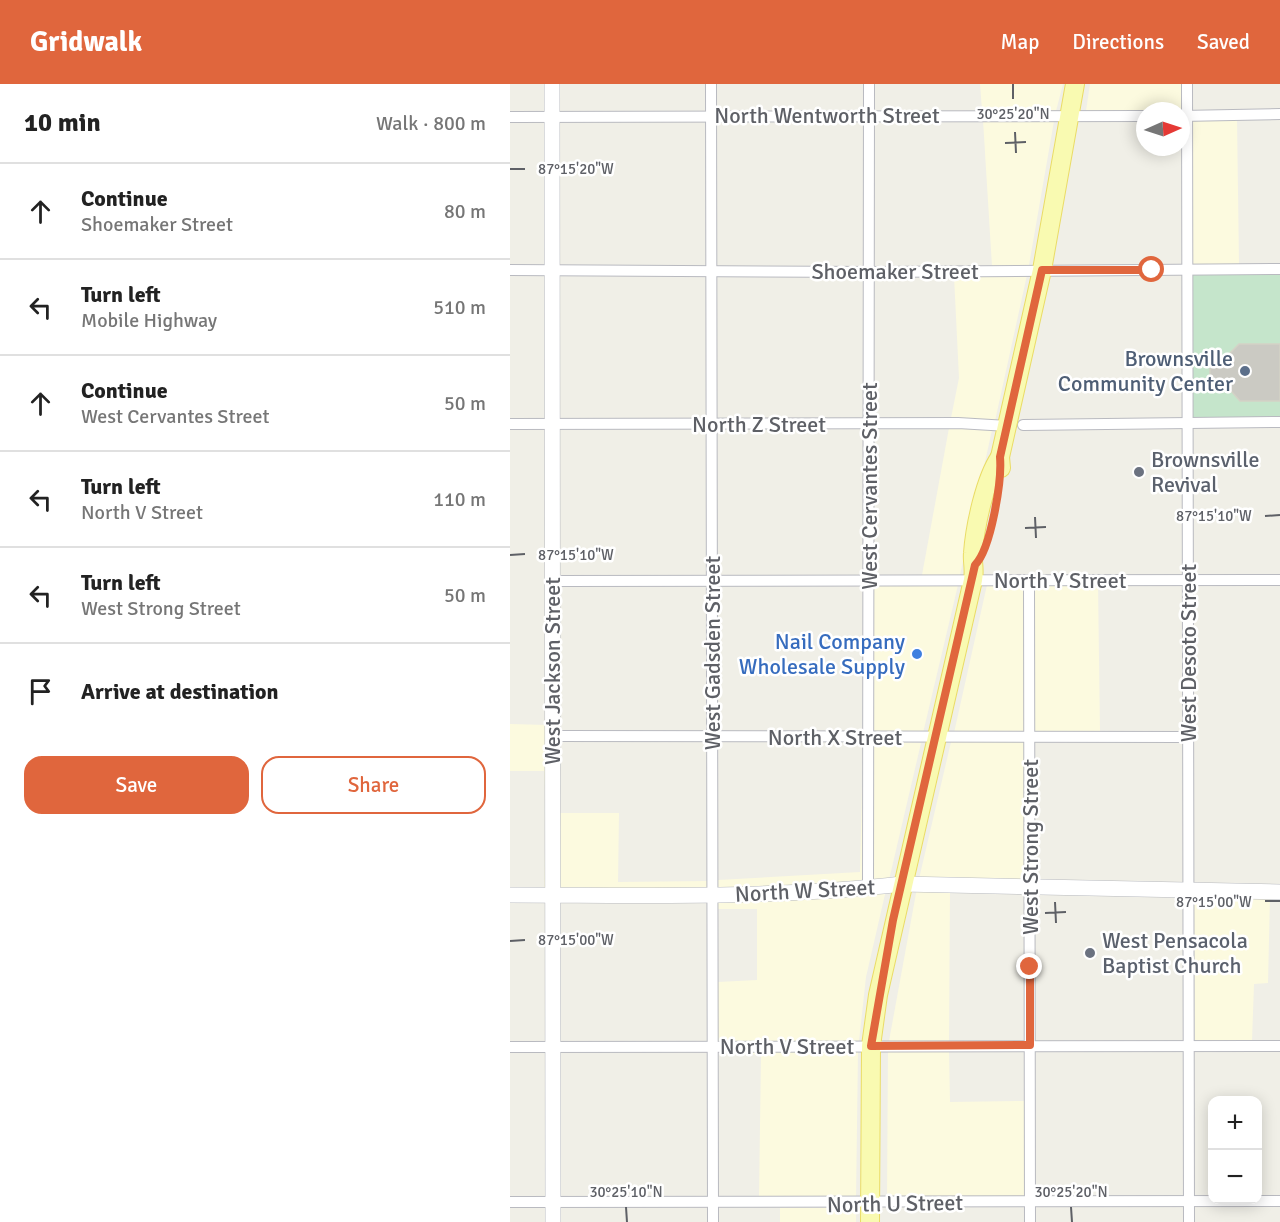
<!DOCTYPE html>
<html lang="en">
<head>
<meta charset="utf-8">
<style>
	body { margin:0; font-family:Signika,sans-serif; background:#f2f2f2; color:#222 }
	.controls { position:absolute; right:18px; bottom:18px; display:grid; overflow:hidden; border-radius:12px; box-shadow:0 3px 15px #0003 }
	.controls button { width:54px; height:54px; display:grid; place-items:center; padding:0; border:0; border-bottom:2px solid #e0e0e0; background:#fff; color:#222; font:30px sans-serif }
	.compass { position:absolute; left:626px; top:18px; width:54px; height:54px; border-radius:50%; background:#fff; box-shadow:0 3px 15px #0003; rotate:87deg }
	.stop { position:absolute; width:18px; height:18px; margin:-14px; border:4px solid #e0663d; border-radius:50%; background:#fff }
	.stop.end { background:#e0663d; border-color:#fff; box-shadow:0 2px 6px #0008 }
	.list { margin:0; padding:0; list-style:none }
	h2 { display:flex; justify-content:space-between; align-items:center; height:78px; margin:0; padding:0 24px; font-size:26px }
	h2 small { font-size:20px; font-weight:400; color:#767676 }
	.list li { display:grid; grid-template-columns:39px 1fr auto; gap:18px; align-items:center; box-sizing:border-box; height:96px; padding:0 24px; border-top:2px solid #e0e0e0 }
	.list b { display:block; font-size:22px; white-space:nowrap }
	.list p { margin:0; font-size:20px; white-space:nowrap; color:#767676 }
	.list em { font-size:20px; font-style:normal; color:#767676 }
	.actions { display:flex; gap:12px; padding:18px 24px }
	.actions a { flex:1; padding:14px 0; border:2px solid #e0663d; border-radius:18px; text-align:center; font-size:21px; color:#e0663d }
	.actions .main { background:#e0663d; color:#fff }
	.icon { flex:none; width:33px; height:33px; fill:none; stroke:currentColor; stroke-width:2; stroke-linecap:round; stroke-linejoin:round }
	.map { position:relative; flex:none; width:770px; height:1138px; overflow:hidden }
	header { display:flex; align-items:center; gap:36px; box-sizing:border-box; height:84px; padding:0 30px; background:#e0663d; color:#fff }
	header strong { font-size:28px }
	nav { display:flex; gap:33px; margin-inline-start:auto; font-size:21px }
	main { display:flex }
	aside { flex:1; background:#fff }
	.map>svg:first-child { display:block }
	.commercial { fill:#fcfadf }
	.green { fill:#c5e5cb }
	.building { fill:#cbcac3; stroke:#d4d2c6; stroke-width:1.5 }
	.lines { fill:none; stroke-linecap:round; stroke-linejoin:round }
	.street-casing { stroke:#b9bac0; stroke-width:12 }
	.secondary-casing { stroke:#b8babf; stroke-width:16 }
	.primary-casing { stroke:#eadc66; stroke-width:20 }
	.street { stroke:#fff; stroke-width:10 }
	.secondary { stroke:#fff; stroke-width:15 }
	.primary { stroke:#f9fab1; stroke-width:18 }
	.route { stroke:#e0663d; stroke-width:8 }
	.ticks { fill:none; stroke:#5e6066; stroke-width:2 }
	.service-dot { fill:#5c6f8a; stroke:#fff; stroke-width:2 }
	.worship-dot { fill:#6b7280; stroke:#fff; stroke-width:2 }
	.shop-dot { fill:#3f7fe0; stroke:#fff; stroke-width:2 }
	.labels { text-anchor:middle; stroke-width:5; stroke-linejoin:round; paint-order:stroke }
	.street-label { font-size:22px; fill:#5e6066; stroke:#fff }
	.service-label { font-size:22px; fill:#4e5e75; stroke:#fff; text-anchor:end }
	.worship-label { font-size:22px; fill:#5b616d; stroke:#fff; text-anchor:start }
	.shop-label { font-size:22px; fill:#366cbe; stroke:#fff; text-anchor:end }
	.ticks-label { font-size:15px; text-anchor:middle; fill:#5e6066; stroke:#fff; stroke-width:5; stroke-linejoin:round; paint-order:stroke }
</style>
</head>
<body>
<header>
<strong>Gridwalk</strong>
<nav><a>Map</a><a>Directions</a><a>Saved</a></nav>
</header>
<main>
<aside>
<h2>10 min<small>Walk · 800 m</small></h2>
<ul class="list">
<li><svg class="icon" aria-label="ahead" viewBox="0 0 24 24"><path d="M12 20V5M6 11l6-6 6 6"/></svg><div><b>Continue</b><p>Shoemaker Street</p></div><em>80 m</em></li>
<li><svg class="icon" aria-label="left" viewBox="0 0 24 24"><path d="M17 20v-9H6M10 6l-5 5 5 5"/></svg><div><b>Turn left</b><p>Mobile Highway</p></div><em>510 m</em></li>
<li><svg class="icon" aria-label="ahead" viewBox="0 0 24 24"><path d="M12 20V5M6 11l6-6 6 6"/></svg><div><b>Continue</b><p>West Cervantes Street</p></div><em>50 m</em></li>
<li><svg class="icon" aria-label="left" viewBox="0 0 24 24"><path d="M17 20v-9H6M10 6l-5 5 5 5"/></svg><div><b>Turn left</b><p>North V Street</p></div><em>110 m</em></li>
<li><svg class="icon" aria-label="left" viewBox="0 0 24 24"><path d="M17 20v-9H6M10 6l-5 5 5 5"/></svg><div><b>Turn left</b><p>West Strong Street</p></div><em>50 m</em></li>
<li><svg class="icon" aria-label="arrive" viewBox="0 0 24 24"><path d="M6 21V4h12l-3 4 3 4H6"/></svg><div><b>Arrive at destination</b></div></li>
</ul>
<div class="actions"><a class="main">Save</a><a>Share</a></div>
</aside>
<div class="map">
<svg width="770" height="1138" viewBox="0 0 770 1138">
	<rect width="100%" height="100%" fill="#f0efe7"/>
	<!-- commercial -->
	<g class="commercial">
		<path d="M470 0H553L546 27 472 26Z"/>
		<path d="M580 0H672V27H576Z"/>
		<path d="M473 36 544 37 519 181 482 182Z"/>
		<path d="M683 36H727L729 181H683Z"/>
		<path d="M517 191 485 337 441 334 449 294 444 192Z"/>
		<path d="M439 344 482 346 450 491H412Z"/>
		<path d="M364 501H448L413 649H364Z"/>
		<path d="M477 501H514V648L444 649Z"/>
		<path d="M525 501H588L590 648H525Z"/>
		<path d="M0 640 37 641V807H34L36 729 34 687H0Z"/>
		<path d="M353 658 352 799 208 805V796L350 788Z"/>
		<path d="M364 658 411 659 379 796 363 798Z"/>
		<path d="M441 658H514V796L409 795Z"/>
		<path d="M49 729H109L108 798 197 797V806H48Z"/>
		<path d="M407 804 440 805 439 957H379Z"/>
		<path d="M376 806 356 893 349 957H208V898L247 896V825H208V815Z"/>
		<path d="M684 811 760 812 758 899 744 900 742 957H685Z"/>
		<path d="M348 966 346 1115 249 1113 251 971 208 967Z"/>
		<path d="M439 966 440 1018 515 1017 514 1112 377 1114 378 967Z"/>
		<rect x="270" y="1124" width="76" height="14"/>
	</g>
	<!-- green -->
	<rect class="green" x="683" y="190" width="87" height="144"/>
	<!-- building -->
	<path class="building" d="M729 260H770V317H730L714 299H700V276L714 275Z"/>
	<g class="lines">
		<defs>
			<g id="street">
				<path d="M201 0 203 1138"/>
				<path d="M677 0 679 1138"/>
				<path d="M671 32 770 30"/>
				<path d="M0 33 635 32"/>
				<path d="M0 186 360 188 770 185"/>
				<path d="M0 340 448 339 498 342"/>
				<path d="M513 341 770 338"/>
				<path d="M519 496 520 1138"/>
				<path d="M42 497 770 496"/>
				<path d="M43 652 678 653"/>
				<path d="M358 804 359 0"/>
				<path d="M0 963 770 962"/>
				<path d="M0 1118 770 1117"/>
			</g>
			<g id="secondary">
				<path d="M42 0 43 1138"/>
				<path d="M0 811C130 811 263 815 392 800L770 808"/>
			</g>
			<g id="primary">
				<path d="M491 384 490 373 532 186 565 0"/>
				<path d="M360 1138 361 962 368 911 463 496C465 484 462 478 463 469 465 442 475 395 490 373"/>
			</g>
		</defs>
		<!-- street casing -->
		<use href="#street" class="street-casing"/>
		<!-- secondary casing -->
		<use href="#secondary" class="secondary-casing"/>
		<!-- primary casing -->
		<use href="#primary" class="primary-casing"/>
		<!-- street -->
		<use href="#street" class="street"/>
		<!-- secondary -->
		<use href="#secondary" class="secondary"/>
		<!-- primary -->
		<use href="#primary" class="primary"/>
	</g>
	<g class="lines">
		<!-- route -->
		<path class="route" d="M520 883V961L361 962 383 836 465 481C481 465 492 397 490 373L532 186H642"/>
	</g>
	<!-- ticks -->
	<path class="ticks" d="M503 0V15M505 48 506 69M495 59 516 58M0 85H15M755 432 770 431M525 433 526 454M515 444 536 443M0 471 15 470M755 817H770M545 818 546 839M535 829 556 828M0 857 15 856M116 1123 117 1138M561 1123 562 1138"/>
	<!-- markers -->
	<circle class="service-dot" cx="735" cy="287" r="6"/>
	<g class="worship-dot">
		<circle cx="629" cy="388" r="6"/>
		<circle cx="580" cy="869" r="6"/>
	</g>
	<circle class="shop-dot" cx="407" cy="570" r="6"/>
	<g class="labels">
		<!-- street labels -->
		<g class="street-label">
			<text x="317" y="39">North Wentworth Street</text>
			<text x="385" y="195">Shoemaker Street</text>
			<text x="249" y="348">North Z Street</text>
			<text transform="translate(359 402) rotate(-90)" y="8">West Cervantes Street</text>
			<text x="550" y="504">North Y Street</text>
			<text transform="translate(202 569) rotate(-90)" y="8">West Gadsden Street</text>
			<text transform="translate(678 569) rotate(-90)" y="8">West Desoto Street</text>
			<text transform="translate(42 587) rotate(-90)" y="8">West Jackson Street</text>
			<text x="325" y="661">North X Street</text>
			<text transform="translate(520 763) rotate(-90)" y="8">West Strong Street</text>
			<text transform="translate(295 806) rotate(-3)" y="8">North W Street</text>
			<text x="277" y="970">North V Street</text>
			<text transform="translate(385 1119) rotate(-1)" y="8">North U Street</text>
		</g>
		<!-- service labels -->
		<g class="service-label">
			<text x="723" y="282">Brownsville<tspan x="723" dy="25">Community Center</tspan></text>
		</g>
		<!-- worship labels -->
		<g class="worship-label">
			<text x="641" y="383">Brownsville<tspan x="641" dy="25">Revival</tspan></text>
			<text x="592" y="864">West Pensacola<tspan x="592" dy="25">Baptist Church</tspan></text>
		</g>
		<!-- shop labels -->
		<g class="shop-label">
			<text x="395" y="565">Nail Company<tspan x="395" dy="25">Wholesale Supply</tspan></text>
		</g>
	</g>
	<g class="ticks-label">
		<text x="503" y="35">30°25'20"N</text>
		<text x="66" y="90">87°15'20"W</text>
		<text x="704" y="437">87°15'10"W</text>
		<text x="66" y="476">87°15'10"W</text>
		<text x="704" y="823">87°15'00"W</text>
		<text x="66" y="861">87°15'00"W</text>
		<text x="116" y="1113">30°25'10"N</text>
		<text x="561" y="1113">30°25'20"N</text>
	</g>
</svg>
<div class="controls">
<button>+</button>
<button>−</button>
</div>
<svg class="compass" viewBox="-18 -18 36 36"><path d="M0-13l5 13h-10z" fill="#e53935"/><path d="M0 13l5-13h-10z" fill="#767676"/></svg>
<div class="stop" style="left:642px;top:186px"></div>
<div class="stop end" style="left:520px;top:883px"></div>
</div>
</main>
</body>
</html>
